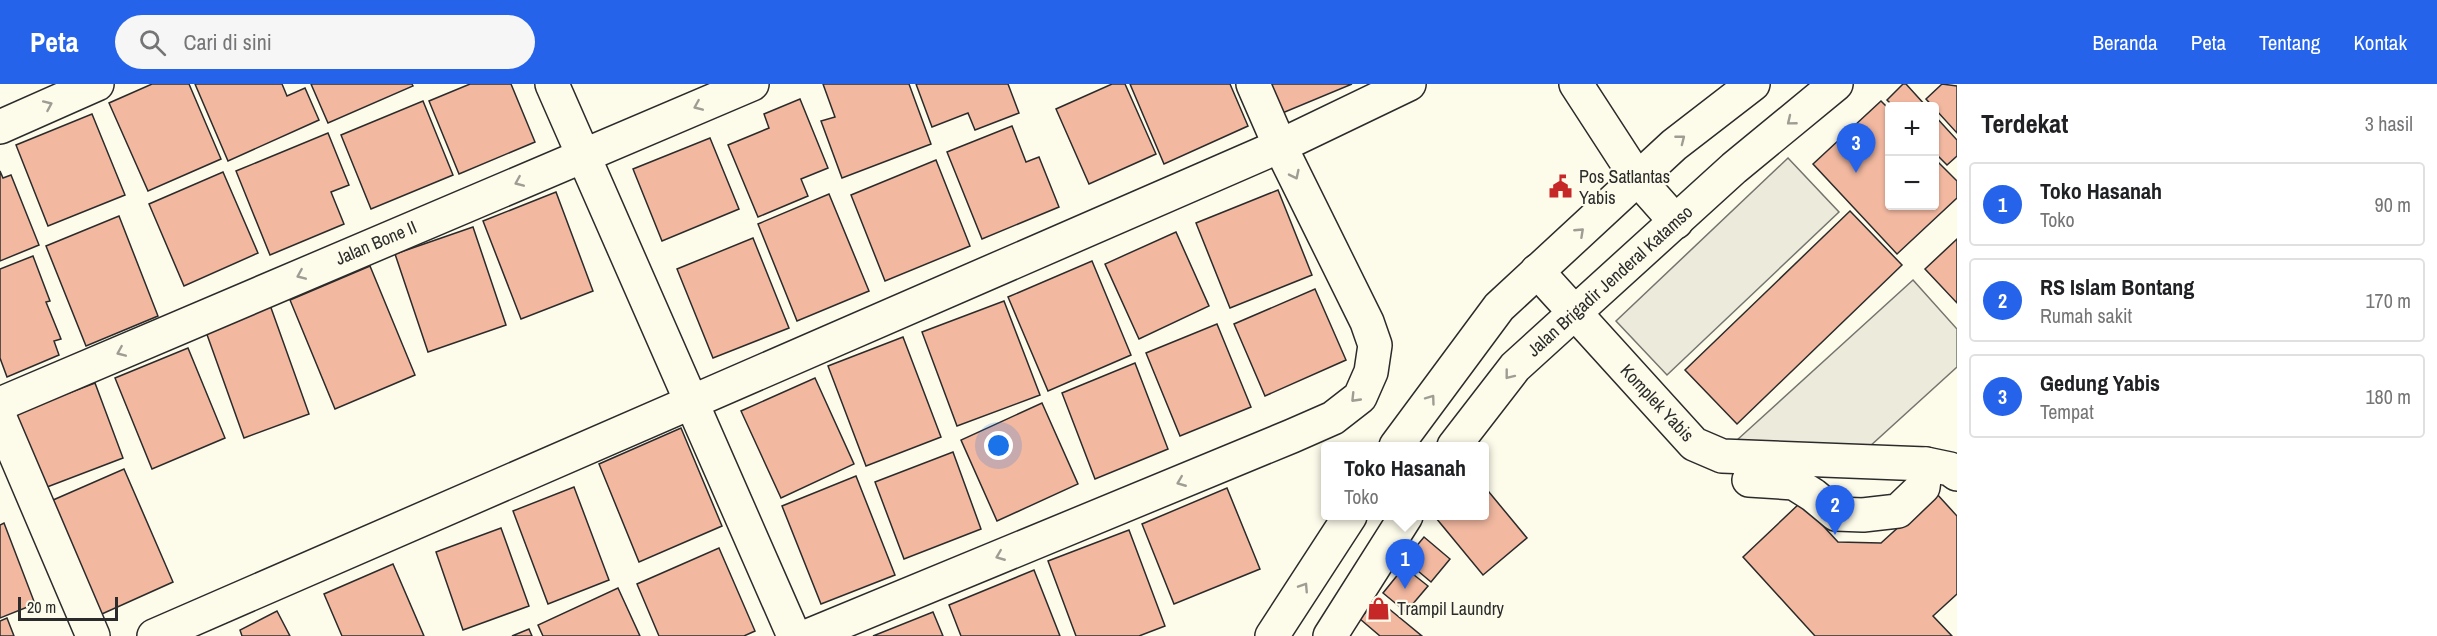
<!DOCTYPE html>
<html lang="id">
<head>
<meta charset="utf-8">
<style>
	body { margin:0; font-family:"Archivo Narrow",sans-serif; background:#f6f6f6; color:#202124 }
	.controls { position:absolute; right:18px; top:18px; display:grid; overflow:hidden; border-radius:6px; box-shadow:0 2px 4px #0004 }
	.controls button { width:54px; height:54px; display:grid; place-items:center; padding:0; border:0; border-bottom:2px solid #e0e0e0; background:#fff; color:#202124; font:30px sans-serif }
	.scale { position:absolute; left:18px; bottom:15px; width:100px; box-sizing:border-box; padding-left:6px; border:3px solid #2b2b2b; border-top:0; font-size:16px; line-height:21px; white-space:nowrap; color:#2b2b2b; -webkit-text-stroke:4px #fdfbea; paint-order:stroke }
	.you { position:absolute; left:999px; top:362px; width:21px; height:21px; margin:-15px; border:4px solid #fff; border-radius:50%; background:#1a73e8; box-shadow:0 0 0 9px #1a73e833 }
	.badge { display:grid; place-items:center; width:39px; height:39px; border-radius:50%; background:#2563eb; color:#fff; font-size:20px; font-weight:700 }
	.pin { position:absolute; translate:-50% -50px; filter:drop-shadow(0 2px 3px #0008) }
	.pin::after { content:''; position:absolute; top:32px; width:21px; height:18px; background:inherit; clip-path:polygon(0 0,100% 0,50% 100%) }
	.popup { position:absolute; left:1321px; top:358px; width:168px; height:78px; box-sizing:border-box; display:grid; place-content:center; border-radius:6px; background:#fff; filter:drop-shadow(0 2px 4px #0005); font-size:20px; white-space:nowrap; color:#757577 }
	.popup b { font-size:22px; color:#202124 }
	.popup::after { content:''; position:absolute; left:50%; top:100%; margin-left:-12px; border:12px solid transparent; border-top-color:#fff }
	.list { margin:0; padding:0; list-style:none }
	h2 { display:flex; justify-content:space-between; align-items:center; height:78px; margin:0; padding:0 24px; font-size:26px }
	h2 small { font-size:20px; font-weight:400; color:#757577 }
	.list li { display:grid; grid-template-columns:39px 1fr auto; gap:18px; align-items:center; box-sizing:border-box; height:84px; margin:0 12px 12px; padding:0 12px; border:2px solid #e0e0e0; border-radius:6px }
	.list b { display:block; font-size:22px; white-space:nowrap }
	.list p { margin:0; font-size:20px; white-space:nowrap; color:#757577 }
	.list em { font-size:20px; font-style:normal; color:#757577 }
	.icon { flex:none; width:33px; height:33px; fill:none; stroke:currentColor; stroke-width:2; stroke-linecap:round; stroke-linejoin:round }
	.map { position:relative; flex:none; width:1957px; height:552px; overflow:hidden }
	header { display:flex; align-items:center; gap:36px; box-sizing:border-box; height:84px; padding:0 30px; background:#2563eb; color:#fff }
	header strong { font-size:28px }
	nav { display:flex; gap:33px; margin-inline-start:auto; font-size:21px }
	.search { width:420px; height:54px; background:#f6f6f6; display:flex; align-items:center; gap:15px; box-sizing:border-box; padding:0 21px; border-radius:33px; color:#757577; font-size:22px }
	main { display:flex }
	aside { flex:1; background:#fff }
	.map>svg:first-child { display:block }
	.parking { fill:#eceadb; stroke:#74746e; stroke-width:1.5 }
	.building { fill:#f2b8a0; stroke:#2b2b2b; stroke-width:1.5 }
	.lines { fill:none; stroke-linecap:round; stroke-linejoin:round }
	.minor-casing { stroke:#2b2b2b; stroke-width:36 }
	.major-casing { stroke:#2b2b2b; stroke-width:36 }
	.minor { stroke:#fdfbea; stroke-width:33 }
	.major { stroke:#fdfbea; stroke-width:33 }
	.oneway { stroke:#9e9d94 }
	.labels { text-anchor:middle; stroke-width:4.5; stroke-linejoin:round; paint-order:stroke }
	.poi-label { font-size:18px; fill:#2b2b2b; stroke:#fdfbea; text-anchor:start }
	.street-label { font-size:18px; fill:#2b2b2b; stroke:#fdfbea }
</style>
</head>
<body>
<header>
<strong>Peta</strong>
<div class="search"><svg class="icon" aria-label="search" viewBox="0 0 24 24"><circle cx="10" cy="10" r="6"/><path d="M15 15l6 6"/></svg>Cari di sini</div>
<nav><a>Beranda</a><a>Peta</a><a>Tentang</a><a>Kontak</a></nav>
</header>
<main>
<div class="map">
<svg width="1957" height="552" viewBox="0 0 1957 552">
	<rect width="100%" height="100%" fill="#fdfbea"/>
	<!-- parking -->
	<g class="parking">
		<path d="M1788 74 1839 128 1667 291 1616 237Z"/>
		<path d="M1913 196 1957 245V283L1869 363 1737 356Z"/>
	</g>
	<!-- building -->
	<g class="building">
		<path d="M152 0H189L221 75 148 107 109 19Z"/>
		<path d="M195 0H282L287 12 305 4 319 36 228 77Z"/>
		<path d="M311 0H412L413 2 328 39Z"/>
		<path d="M470 0H511L535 58 459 90 429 17Z"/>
		<path d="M823 0H909L931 60 842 94 821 37 835 33Z"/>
		<path d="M916 0H1008L1019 29 975 46 968 29 932 43Z"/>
		<path d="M1112 0H1125L1156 70 1089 100 1056 25Z"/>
		<path d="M1130 0H1230L1248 42 1164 80Z"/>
		<path d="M1267 0H1352L1280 30Z"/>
		<path d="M1903 0H1906L1926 22H1893L1887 16Z"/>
		<path d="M1942 0 1957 2V49L1926 15Z"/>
		<path d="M800 15 828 84 801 95 808 112 758 133 728 61 769 44 764 30Z"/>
		<path d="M423 17 453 91 371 125 341 51Z"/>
		<path d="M1881 17 1890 26V122H1934V74L1957 97V114L1897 170 1813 80Z"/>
		<path d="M92 30 125 111 48 142 16 61Z"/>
		<path d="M1934 31 1957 56V72L1947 81 1934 68Z"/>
		<path d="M1012 42 1026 78 1039 73 1059 123 982 155 947 68Z"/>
		<path d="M328 49 349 101 331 108 344 140 270 171 236 87Z"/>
		<path d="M710 54 739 125 662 157 633 85Z"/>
		<path d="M936 76 970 162 885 197 851 111Z"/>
		<path d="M0 87 3 94 11 91 39 161 0 177Z"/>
		<path d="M223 88 258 169 184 202 149 120Z"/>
		<path d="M1278 106 1312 191 1230 224 1196 139Z"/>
		<path d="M556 108 593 207 521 235 483 137Z"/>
		<path d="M829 110 869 207 797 237 758 140Z"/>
		<path d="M1850 127 1902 181 1737 340 1685 286Z"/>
		<path d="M119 132 158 232 86 262 46 162Z"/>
		<path d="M473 143 506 241 428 268 395 170Z"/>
		<path d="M1176 148 1209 222 1139 255 1105 180Z"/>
		<path d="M753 154 789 244 713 274 677 185Z"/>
		<path d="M1957 155V219L1925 185Z"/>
		<path d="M33 172 50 217 46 218 61 255 54 257 59 271 7 293 0 274V185Z"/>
		<path d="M1092 177 1131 271 1048 307 1008 213Z"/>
		<path d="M370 182 415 291 335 325 290 216Z"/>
		<path d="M1315 205 1346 276 1265 312 1234 240Z"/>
		<path d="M1004 217 1040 311 957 342 922 248Z"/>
		<path d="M270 221 309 330 244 354 205 245Z"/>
		<path d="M1217 240 1251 323 1180 352 1146 269Z"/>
		<path d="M903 253 941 353 866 382 828 282Z"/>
		<path d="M188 264 225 354 152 385 115 294Z"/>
		<path d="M1135 279 1168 365 1095 395 1062 309Z"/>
		<path d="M815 294 854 380 781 414 741 327Z"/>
		<path d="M95 299 123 374 34 408 6 333Z"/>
		<path d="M1042 319 1078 400 997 437 961 356Z"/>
		<path d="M681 344 722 442 639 478 599 380Z"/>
		<path d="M953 368 981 445 904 475 875 398Z"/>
		<path d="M124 385 173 498 93 534 44 420Z"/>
		<path d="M856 392 895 491 821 520 782 422Z"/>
		<path d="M1484 402 1527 454 1483 491 1436 434 1438 432H1484Z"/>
		<path d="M574 403 609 496 548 520 513 427Z"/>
		<path d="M1227 404 1260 485 1174 520 1142 440Z"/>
		<path d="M1936 409 1957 432V510L1933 532 1952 552H1815L1743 473 1801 418 1838 458 1881 459Z"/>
		<path d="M4 439 35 520 0 534V441Z"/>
		<path d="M501 444 529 522 463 546 436 468Z"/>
		<path d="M1129 446 1165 542 1139 552H1076L1048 477Z"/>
		<path d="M1424 453 1450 475 1431 498 1405 476Z"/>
		<path d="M719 464 755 547 744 552H659L637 500Z"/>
		<path d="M393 480 424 552H342L324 510Z"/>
		<path d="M1404 483 1428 502 1406 528 1383 509Z"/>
		<path d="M1034 486 1060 552H961L949 521Z"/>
		<path d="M618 504 640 552H543L538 541Z"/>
		<path d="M1377 515 1422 552H1380L1360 535Z"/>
		<path d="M277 527 290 552H242L240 546Z"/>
		<path d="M933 528 943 552H873Z"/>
		<path d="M7 534 14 552H0V537Z"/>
		<path d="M529 545 532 552H512Z"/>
	</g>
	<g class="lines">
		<defs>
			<g id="minor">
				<path d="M552 0 794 552"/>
				<path d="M1576 0 1637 94 1676 138"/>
				<path d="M0 43 97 0"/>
				<path d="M1537 187 1694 360 1722 372 1926 380 1950 385 1957 390"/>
				<path d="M0 320 752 0"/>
				<path d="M0 334 93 552"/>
				<path d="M1749 396 1794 399 1813 411 1836 430 1863 431 1898 427 1923 403 1926 380"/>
				<path d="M154 552 1280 62 1409 0"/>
				<path d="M808 552 1292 352 1333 334 1360 313 1371 288 1375 261 1367 238 1280 62 1253 0"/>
			</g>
			<g id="major">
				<path d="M1396 362 1499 223 1674 61 1753 0"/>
				<path d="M1454 362 1515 283 1734 84 1836 0"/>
				<path d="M1272 552 1350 432"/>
				<path d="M1330 552 1406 432"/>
			</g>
		</defs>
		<!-- minor casing -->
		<use href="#minor" class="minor-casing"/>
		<!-- major casing -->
		<use href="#major" class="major-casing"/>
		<!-- minor -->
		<use href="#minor" class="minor"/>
		<!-- major -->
		<use href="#major" class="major"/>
	</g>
	<!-- one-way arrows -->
	<defs><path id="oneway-chevron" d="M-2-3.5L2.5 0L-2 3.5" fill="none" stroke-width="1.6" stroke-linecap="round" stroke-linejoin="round" transform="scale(1.5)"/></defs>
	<g class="oneway">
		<use href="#oneway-chevron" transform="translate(48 21) rotate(-24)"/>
		<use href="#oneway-chevron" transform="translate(698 22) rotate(157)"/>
		<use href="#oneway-chevron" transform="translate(1791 37) rotate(141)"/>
		<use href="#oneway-chevron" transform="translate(1681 55) rotate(-38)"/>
		<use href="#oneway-chevron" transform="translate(1295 91) rotate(64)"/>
		<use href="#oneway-chevron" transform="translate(519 98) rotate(157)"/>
		<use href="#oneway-chevron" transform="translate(1580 148) rotate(-43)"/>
		<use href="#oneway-chevron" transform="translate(301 191) rotate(157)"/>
		<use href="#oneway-chevron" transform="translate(121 268) rotate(157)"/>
		<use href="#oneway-chevron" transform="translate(1509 291) rotate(128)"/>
		<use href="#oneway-chevron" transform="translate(1355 314) rotate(134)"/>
		<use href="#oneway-chevron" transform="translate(1431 315) rotate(-54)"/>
		<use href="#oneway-chevron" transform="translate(1181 398) rotate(158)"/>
		<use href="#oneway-chevron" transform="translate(1000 472) rotate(158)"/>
		<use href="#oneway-chevron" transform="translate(1304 503) rotate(-57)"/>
	</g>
	<!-- icons -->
	<defs>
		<symbol id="civic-bare" viewBox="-9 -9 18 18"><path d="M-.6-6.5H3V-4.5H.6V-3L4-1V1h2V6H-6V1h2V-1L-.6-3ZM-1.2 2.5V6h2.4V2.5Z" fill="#c62828" stroke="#fdfbea" stroke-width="2.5" paint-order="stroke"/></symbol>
		<symbol id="shop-bare" viewBox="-9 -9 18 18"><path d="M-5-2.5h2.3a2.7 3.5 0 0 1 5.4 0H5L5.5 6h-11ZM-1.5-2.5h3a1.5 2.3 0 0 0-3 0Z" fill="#c62828" stroke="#fdfbea" stroke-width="2.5" paint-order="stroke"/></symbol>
	</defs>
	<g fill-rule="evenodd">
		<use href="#civic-bare" x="1544" y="86" width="33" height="33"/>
		<use href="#shop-bare" x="1362" y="508" width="33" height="33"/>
	</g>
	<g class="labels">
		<!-- poi labels -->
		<g class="poi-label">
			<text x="1579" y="99">Pos Satlantas<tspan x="1579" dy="21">Yabis</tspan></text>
			<text x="1397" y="531">Trampil Laundry</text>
		</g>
		<!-- street labels -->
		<g class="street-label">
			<text transform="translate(376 159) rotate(-23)" y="6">Jalan Bone II</text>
			<text transform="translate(1610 197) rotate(-42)" y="6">Jalan Brigadir Jenderal Katamso</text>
			<text transform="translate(1657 319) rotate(47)" y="6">Komplek Yabis</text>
		</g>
	</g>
</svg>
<div class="controls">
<button>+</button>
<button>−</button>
</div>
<div class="scale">20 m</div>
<div class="you"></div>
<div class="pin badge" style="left:1405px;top:505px">1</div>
<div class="popup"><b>Toko Hasanah</b>Toko</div>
<div class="pin badge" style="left:1835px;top:451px">2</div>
<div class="pin badge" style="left:1856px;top:89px">3</div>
</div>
<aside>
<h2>Terdekat<small>3 hasil</small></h2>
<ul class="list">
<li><span class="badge">1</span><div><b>Toko Hasanah</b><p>Toko</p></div><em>90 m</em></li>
<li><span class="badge">2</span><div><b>RS Islam Bontang</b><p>Rumah sakit</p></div><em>170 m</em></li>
<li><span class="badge">3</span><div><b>Gedung Yabis</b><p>Tempat</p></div><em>180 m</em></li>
</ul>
</aside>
</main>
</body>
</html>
